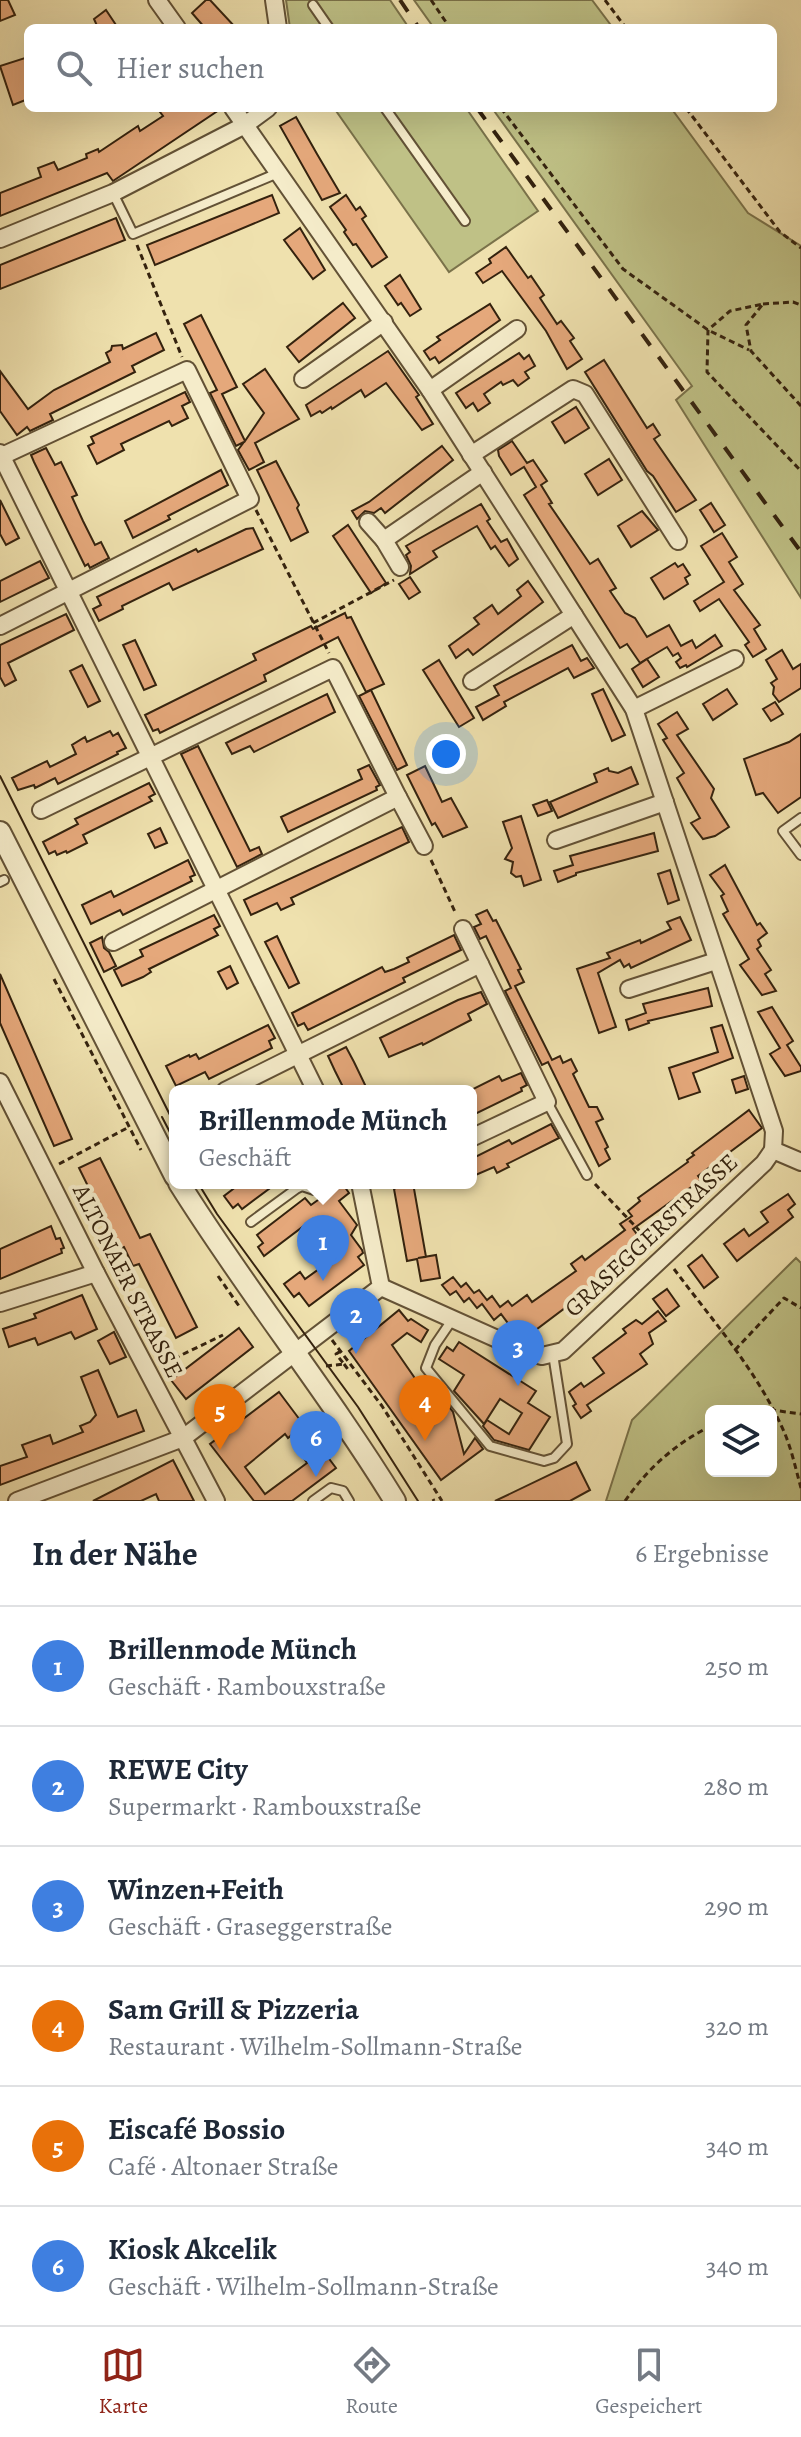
<!DOCTYPE html>
<html lang="de">
<head>
<meta charset="utf-8">
<style>
	body { margin:0; font-family:Alegreya,serif; background:#f2f2f3; color:#1f2937 }
	.controls { position:absolute; right:24px; bottom:24px; display:grid; overflow:hidden; border-radius:12px; box-shadow:0 8px 32px #0002 }
	.controls button { width:72px; height:72px; display:grid; place-items:center; padding:0; border:0; border-bottom:2px solid #e0e1e3; background:#fff; color:#1f2937; font:40px sans-serif }
	.you { position:absolute; left:446px; top:754px; width:28px; height:28px; margin:-20px; border:6px solid #fff; border-radius:50%; background:#1a73e8; box-shadow:0 0 0 12px #1a73e833 }
	.badge { display:grid; place-items:center; width:52px; height:52px; border-radius:50%; background:#8f2418; color:#fff; font-size:26px; font-weight:700 }
	.pin { position:absolute; translate:-50% -66px; filter:drop-shadow(0 2px 4px #0008) }
	.pin::after { content:''; position:absolute; top:42px; width:28px; height:24px; background:inherit; clip-path:polygon(0 0,100% 0,50% 100%) }
	.popup { position:absolute; left:169px; top:1085px; width:308px; height:104px; box-sizing:border-box; display:grid; place-content:center; border-radius:12px; background:#fff; filter:drop-shadow(0 2px 6px #0005); font-size:26px; white-space:nowrap; color:#747a83 }
	.popup b { font-size:30px; color:#1f2937 }
	.popup::after { content:''; position:absolute; left:50%; top:100%; margin-left:-16px; border:16px solid transparent; border-top-color:#fff }
	.list { margin:0; padding:0; list-style:none }
	h2 { display:flex; justify-content:space-between; align-items:center; height:104px; margin:0; padding:0 32px; font-size:34px }
	h2 small { font-size:26px; font-weight:400; color:#747a83 }
	.list li { display:grid; grid-template-columns:52px 1fr auto; gap:24px; align-items:center; box-sizing:border-box; height:120px; padding:0 32px; border-top:2px solid #e0e1e3 }
	.list b { display:block; font-size:30px; white-space:nowrap }
	.list p { margin:0; font-size:26px; white-space:nowrap; color:#747a83 }
	.list em { font-size:26px; font-style:normal; color:#747a83 }
	.icon { flex:none; width:44px; height:44px; fill:none; stroke:currentColor; stroke-width:2; stroke-linecap:round; stroke-linejoin:round }
	.map { position:relative; flex:none; width:801px; height:1501px; overflow:hidden }
	.search { position:absolute; background:#fff; box-shadow:0 8px 32px #0002; left:24px; right:24px; top:24px; height:88px; display:flex; align-items:center; gap:20px; box-sizing:border-box; padding:0 28px; border-radius:12px; color:#747a83; font-size:30px }
	.sheet { height:824px; background:#fff }
	nav { display:flex; justify-content:space-around; align-items:center; box-sizing:border-box; height:112px; border-top:2px solid #e0e1e3; background:#fff; font-size:22px; color:#747a83 }
	nav a { display:grid; justify-items:center; gap:4px }
	nav .on { color:#8f2418 }
	.map>svg:first-child { display:block }
	.green { fill:#bfc186; stroke:#7a724a; stroke-width:2; fill-rule:evenodd }
	.building { fill:#e5a87b; stroke:#34220e; stroke-width:2; fill-rule:evenodd }
	.lines { fill:none; stroke-linecap:round; stroke-linejoin:round }
	.service-casing { stroke:#635236; stroke-width:12 }
	.minor-casing { stroke:#635236; stroke-width:20 }
	.tertiary-casing { stroke:#635236; stroke-width:24 }
	.path { stroke:#34220e; stroke-width:3; stroke-dasharray:6 4; stroke-linecap:butt }
	.service { stroke:#f5ecca; stroke-width:8 }
	.minor { stroke:#f5ecca; stroke-width:16 }
	.tertiary { stroke:#f5ecca; stroke-width:20 }
	.tram { stroke:#34220e; stroke-width:2 }
	.rail { stroke:#34220e; stroke-width:4; stroke-dasharray:14 14; stroke-linecap:butt }
	.labels { text-anchor:middle; stroke-width:8; stroke-linejoin:round; paint-order:stroke }
	.street-label { font-size:24px; fill:#34220e; stroke:#f5ecca }
</style>
</head>
<body>
<div class="map">
<svg width="801" height="1501" viewBox="0 0 801 1501">
	<rect width="100%" height="100%" fill="#efe1ae"/>
	<filter id="stains"><feTurbulence type="fractalNoise" baseFrequency=".0025" numOctaves="4"/><feColorMatrix values="0 0 0 0 .2 0 0 0 0 .09 0 0 0 0 .02 0 0 0 .5 -.17"/></filter>
	<radialGradient id="worn" r=".72"><stop offset=".6" stop-color="#630" stop-opacity="0"/><stop offset="1" stop-color="#630" stop-opacity=".3"/></radialGradient>
	<!-- green -->
	<g class="green">
		<path d="M286 0H390L409 28H290Z"/>
		<path d="M414 0H592L613 28H434Z"/>
		<path d="M334 108H466L538 211 449 272Z"/>
		<path d="M492 108H671L748 213 801 246V598L676 400 692 386Z"/>
		<path d="M796 1258 801 1263V1501H606L632 1420ZM711 1411H771V1471H711Z"/>
	</g>
	<!-- building -->
	<g class="building">
		<path d="M0 0H8L15 15 0 21Z"/>
		<path d="M206 0H210L236 28H205L192 13Z"/>
		<path d="M106 10 118 28H98L94 19Z"/>
		<path d="M28 57V99L13 105 0 66Z"/>
		<path d="M157 108H222L113 181 107 173 0 216V193L41 177 38 168 54 162 58 170 87 158 86 154 98 149 99 152 138 126 140 131 163 116Z"/>
		<path d="M296 117 317 154 340 193 322 200 280 126Z"/>
		<path d="M272 195 279 213 155 265 147 245Z"/>
		<path d="M346 195 356 210 360 207 366 216 362 219 387 257 372 267 356 244 353 245 344 232 346 230 330 207Z"/>
		<path d="M116 218 125 240 0 289V265Z"/>
		<path d="M300 228 325 270 313 279 284 240Z"/>
		<path d="M506 247 528 278 531 276 544 295 540 298 557 324 561 321 574 338 570 341 582 359 567 369 546 331 502 271 483 283 476 273 491 263 489 259Z"/>
		<path d="M400 275 421 309 410 316 401 303 398 305 385 286Z"/>
		<path d="M343 303 355 318 299 362 287 347Z"/>
		<path d="M490 304 500 320 439 363 435 357 430 360 424 351 440 340 437 337Z"/>
		<path d="M201 315 237 387 222 394 245 441 264 413 243 384 265 369 299 419 255 443 264 462 249 470 238 450 244 442 236 446 210 393 217 390 184 324Z"/>
		<path d="M156 333 164 350 132 366 135 372 50 414 53 420 30 431 27 427 17 435 0 411V371L28 409 54 390 110 362 106 353 111 350 112 346 122 345 123 349Z"/>
		<path d="M388 351 419 395 416 397 433 424 422 430 386 383 365 397 361 390 332 409 331 407 322 413 320 411 311 416 306 405Z"/>
		<path d="M519 353 524 359 529 355 535 366 525 372 529 378 518 386 513 380 503 385 501 382 484 394 490 403 478 411 473 403 466 408 456 393Z"/>
		<path d="M604 360 647 428 653 424 660 435 654 439 696 500 676 512 653 476 647 471 585 372Z"/>
		<path d="M185 392 190 402 182 406 188 418 172 426 169 421 121 444 124 450 97 464 88 446 94 443 91 437Z"/>
		<path d="M576 407 589 428 565 443 552 422Z"/>
		<path d="M512 441 527 463 533 460 547 481 541 485 552 503 549 504 590 564 598 559 616 588 610 591 625 613 635 618 647 637 669 625 681 646 692 640 696 648 715 635 722 646 687 667 686 665 680 668 676 662 681 658 678 653 673 656 667 647 640 663 627 644 620 648 524 495 536 487 524 467 511 475 499 456 498 450Z"/>
		<path d="M442 446 453 460 385 513 381 508 374 513 365 511 357 519 352 511 369 502Z"/>
		<path d="M46 448 55 465 61 462 77 495 72 497 83 521 95 545 101 542 109 558 90 568 88 564 85 566 34 462 31 455Z"/>
		<path d="M609 459 622 480 598 495 585 474Z"/>
		<path d="M276 461 299 505 297 508 308 532 291 541 257 470Z"/>
		<path d="M221 470 228 485 168 516 170 519 133 538 125 521Z"/>
		<path d="M0 500 19 538 6 545 0 534Z"/>
		<path d="M711 503 725 525 714 532 700 510Z"/>
		<path d="M481 504 490 519 487 521 501 542 507 539 518 559 509 566 495 546 491 549 477 526 433 551 437 557 410 574 411 566 406 555 410 552 406 546Z"/>
		<path d="M642 511 658 530 631 547 618 526Z"/>
		<path d="M348 525 386 583 371 593 333 536Z"/>
		<path d="M253 528 263 549 173 590 169 583 122 606 123 609 99 621 93 609 101 605 97 597 196 549 198 552 246 529Z"/>
		<path d="M722 533 737 557 729 562 743 584 734 590 760 625 754 629 766 649 753 657 745 645 749 642 719 599 700 611 694 601 724 582 701 546Z"/>
		<path d="M40 561 49 578 0 602V581Z"/>
		<path d="M675 563 678 567 683 564 690 575 685 578 688 584 664 599 651 578Z"/>
		<path d="M410 577 420 592 409 599 399 584Z"/>
		<path d="M528 581 543 602 473 655 468 649 456 658 449 646 479 624 474 618 492 605 498 614 521 596 517 590Z"/>
		<path d="M345 613 347 618 351 617 384 684 366 692 338 637 264 675 266 681 160 733 158 729 153 731 145 715 256 660 253 654 305 629 311 626 313 629Z"/>
		<path d="M66 614 74 630 8 663 16 680 5 686 0 677V645Z"/>
		<path d="M135 640 156 685 144 690 123 645Z"/>
		<path d="M572 645 581 661 587 658 594 668 574 678 568 668 504 702 506 706 483 720 476 707 499 695 494 686Z"/>
		<path d="M782 650 793 669 801 664V688L779 702 773 694 774 687 771 683 777 679 766 660Z"/>
		<path d="M647 659 659 677 643 687 632 669Z"/>
		<path d="M439 660 474 718 459 727 423 670Z"/>
		<path d="M82 665 100 701 88 707 70 671Z"/>
		<path d="M603 689 625 735 612 741 592 694Z"/>
		<path d="M727 689 737 704 713 720 703 704Z"/>
		<path d="M371 690 407 765 397 770 359 696Z"/>
		<path d="M327 694 335 712 254 752 250 746 232 754 226 743Z"/>
		<path d="M775 702 783 714 771 721 763 709Z"/>
		<path d="M677 712 688 729 677 735 714 789 711 798 729 827 715 836 703 839 691 823 700 818 677 778 684 773 663 740 667 738 658 724Z"/>
		<path d="M110 731 113 736 118 733 126 748 117 752 118 754 58 784 55 778 35 788 34 785 18 790 12 778 47 761 50 767 76 754 72 745 85 737 87 742Z"/>
		<path d="M801 734V797L778 813 763 793 756 795 744 759 789 742Z"/>
		<path d="M198 746 250 851 259 847 262 854 237 867 181 754Z"/>
		<path d="M369 765 380 785 376 787 377 790 288 832 281 817 362 779 358 770Z"/>
		<path d="M425 766 442 802 451 798 467 827 443 837 435 823 432 825 407 775Z"/>
		<path d="M631 767 638 784 558 818 550 802 597 782 594 774 608 768 609 771 618 773Z"/>
		<path d="M149 783 155 794 149 797 152 801 83 835 87 843 67 853 66 851 57 855 55 851 49 854 43 842 78 824 75 819Z"/>
		<path d="M547 800 552 811 538 816 533 805Z"/>
		<path d="M521 816 541 880 524 886 521 876 516 877 511 873 513 862 505 859 512 848 503 822Z"/>
		<path d="M402 827 409 842 291 898 294 904 281 910 277 903 251 915 244 900Z"/>
		<path d="M160 828 167 843 155 848 148 834Z"/>
		<path d="M654 833 658 851 576 873V875L558 882 554 871 573 865 570 856Z"/>
		<path d="M188 860 195 875 190 877 192 881 123 915 120 910 91 924 82 905 111 891 114 897Z"/>
		<path d="M725 865 757 925 760 923 767 933 758 940 761 946 757 949 771 970 765 974 776 991 762 995 740 965 749 959 723 914 728 911 721 896 724 894 710 875Z"/>
		<path d="M670 870 679 900 668 904 658 874Z"/>
		<path d="M487 910 493 921 496 920 521 969 518 970 524 982 515 986 552 1060 560 1056 563 1063 571 1059 577 1071 573 1074 589 1107H597L603 1119 596 1122 608 1147 605 1149 610 1159 599 1166 548 1062 542 1065 505 991 511 988 486 936 480 939 474 927 481 924 476 915Z"/>
		<path d="M214 915 220 926 214 929 218 935 149 969 151 972 143 977 122 986 114 970 143 956 140 950Z"/>
		<path d="M680 917 691 940 631 968 629 964 624 967 620 960 598 973 616 1027 599 1033 577 969 610 958 607 953 640 940 641 943 671 929 667 922Z"/>
		<path d="M454 935 461 950 403 978 405 982 308 1030 304 1023 298 1026 292 1013 298 1010 382 967 385 972 394 969 409 962 407 958Z"/>
		<path d="M277 936 299 983 289 988 265 942Z"/>
		<path d="M102 937 104 948 109 952 116 966 104 972 90 943Z"/>
		<path d="M230 966 238 983 227 989 218 972Z"/>
		<path d="M0 974 72 1139 54 1146 0 1023Z"/>
		<path d="M708 988 712 1006 648 1021 649 1023 629 1030 626 1020 646 1013 643 1004Z"/>
		<path d="M481 992 487 1004 468 1014 471 1020 423 1045 422 1043 389 1057 380 1038 458 1000Z"/>
		<path d="M772 1007 793 1041 787 1045 801 1067V1071L785 1076 770 1054 780 1048 758 1012Z"/>
		<path d="M268 1025 275 1038 269 1041 272 1048 209 1079 205 1072 176 1086 166 1066 189 1055 190 1057 196 1054 199 1059Z"/>
		<path d="M722 1025 733 1058 693 1073 700 1092 679 1099 669 1068 718 1052 711 1028Z"/>
		<path d="M346 1047 354 1062 368 1091H345L335 1071 328 1056Z"/>
		<path d="M521 1073 527 1085 521 1088 522 1091 471 1116V1090L499 1076 502 1081Z"/>
		<path d="M744 1076 748 1089 736 1093 732 1080Z"/>
		<path d="M749 1110 762 1128 698 1176 701 1180 633 1229 639 1237 635 1241 642 1250 525 1338 516 1327 513 1330 501 1314 494 1320 482 1304 477 1308 469 1298 464 1302 456 1291 450 1295 442 1285 453 1277 461 1287 466 1283 474 1293 479 1290 487 1300 492 1296 500 1307 508 1301 512 1306 527 1295 532 1302 576 1271 571 1264 582 1256 585 1260 625 1230 620 1224 632 1216 628 1211 640 1201 638 1198 688 1162 687 1160 694 1155 692 1153Z"/>
		<path d="M551 1124 559 1138 507 1164 509 1167 497 1173 494 1167 471 1177V1159L509 1140 512 1144Z"/>
		<path d="M100 1158 140 1238 150 1234 197 1327 176 1338 139 1264 133 1266 124 1247 119 1249 79 1168Z"/>
		<path d="M241 1183H277L242 1209 238 1204 233 1208 224 1196Z"/>
		<path d="M342 1183 349 1193 339 1201 357 1225 351 1235 362 1250 363 1253 358 1257 364 1265 309 1306 299 1293 294 1297 284 1284 300 1272 305 1279 340 1254 313 1219 264 1256 258 1247 263 1243 257 1235 305 1198 311 1205Z"/>
		<path d="M395 1183H413L426 1257 418 1258 436 1255 440 1278 421 1281 417 1259 407 1261 394 1189 396 1188Z"/>
		<path d="M788 1194 795 1204 788 1210 793 1217 737 1261 724 1244 744 1229 749 1236 768 1222 761 1212Z"/>
		<path d="M51 1226 56 1239 60 1238 64 1248 61 1249 62 1253 0 1279V1249Z"/>
		<path d="M702 1255 718 1277 704 1288 688 1266Z"/>
		<path d="M667 1289 679 1306 666 1316 653 1299Z"/>
		<path d="M82 1295 97 1329 75 1339 71 1332 38 1345 35 1338 9 1347 3 1329 36 1318 34 1314Z"/>
		<path d="M399 1310 408 1321 411 1319 428 1330 421 1342 407 1333 392 1345 430 1400 440 1396 443 1408 446 1403 453 1412 464 1454 475 1438 483 1449 441 1480 349 1351Z"/>
		<path d="M658 1311 666 1321 649 1333 653 1344 640 1354 647 1364 587 1405 591 1411 581 1418 573 1406 576 1404 569 1392 581 1383 584 1387 604 1373 593 1358 626 1333 623 1329 636 1320 642 1324Z"/>
		<path d="M239 1328 253 1347 186 1399 171 1380Z"/>
		<path d="M114 1332 126 1357 110 1364 98 1341Z"/>
		<path d="M459 1342 536 1391 528 1403 550 1417 529 1450 494 1440 483 1426 487 1420 509 1434 522 1413 500 1399 484 1424 454 1391 464 1375 439 1359 447 1347 453 1351Z"/>
		<path d="M98 1370 118 1417 136 1410 144 1431 0 1485V1466L27 1457 22 1445 50 1435 53 1444 83 1432 80 1426 90 1422 96 1415 81 1377Z"/>
		<path d="M279 1392 336 1468 292 1501H254L210 1444ZM294 1433 308 1451 302 1455 307 1463 265 1494 245 1467 285 1434 288 1438Z"/>
		<path d="M173 1460 194 1501H159L156 1494 141 1501H93Z"/>
		<path d="M576 1462 590 1490 570 1501H495Z"/>
	</g>
	<g class="lines">
		<defs>
			<g id="service">
				<path d="M313 5 329 28"/>
				<path d="M385 108 465 221"/>
				<path d="M113 193 133 234 278 173"/>
				<path d="M801 818 783 831 801 855"/>
				<path d="M0 882 4 880"/>
				<path d="M547 1102 587 1175"/>
				<path d="M251 1222 296 1189 302 1186 314 1190 327 1183"/>
				<path d="M452 1320 435 1345 426 1368 490 1446 544 1461 554 1458 567 1444 553 1354"/>
				<path d="M313 1501 331 1488 343 1491 349 1501"/>
			</g>
			<g id="minor">
				<path d="M157 0 177 28"/>
				<path d="M274 0 278 28"/>
				<path d="M233 108 430 390 634 709 774 1131 773 1150 801 1162"/>
				<path d="M0 239 113 193 245 125 268 108"/>
				<path d="M303 379 384 322"/>
				<path d="M430 390 517 329"/>
				<path d="M0 453 316 1091"/>
				<path d="M471 455 573 389 585 394 678 541"/>
				<path d="M368 522 384 540"/>
				<path d="M400 567 384 540 483 472"/>
				<path d="M0 626 250 499 187 370 2 456"/>
				<path d="M472 681 574 615"/>
				<path d="M634 709 735 659"/>
				<path d="M398 797 424 846"/>
				<path d="M41 810 333 668 398 797 113 942"/>
				<path d="M556 840 665 802"/>
				<path d="M463 929 547 1102 471 1138"/>
				<path d="M629 989 716 961"/>
				<path d="M0 1082 96 1273 216 1501"/>
				<path d="M225 1091 480 964"/>
				<path d="M381 1287 524 1351 542 1356 563 1351 764 1163 773 1150"/>
				<path d="M0 1303 96 1273"/>
				<path d="M17 1501 183 1438 381 1287 360 1183"/>
			</g>
			<g id="tertiary">
				<path d="M0 832 175 1176"/>
				<path d="M179 1183C247 1292 328 1392 395 1501"/>
			</g>
		</defs>
		<!-- service casing -->
		<use href="#service" class="service-casing"/>
		<!-- minor casing -->
		<use href="#minor" class="minor-casing"/>
		<!-- tertiary casing -->
		<use href="#tertiary" class="tertiary-casing"/>
		<!-- path -->
		<g class="path">
			<path d="M431 0 450 28"/>
			<path d="M605 0 626 28"/>
			<path d="M501 108 623 269 708 330 749 350"/>
			<path d="M686 108 780 232 801 248"/>
			<path d="M137 245 182 357"/>
			<path d="M763 304 793 302 801 305"/>
			<path d="M801 406 751 351 746 325 763 304 730 311 708 330 707 372 801 471"/>
			<path d="M256 510 329 653"/>
			<path d="M313 623 394 580"/>
			<path d="M431 860 456 914"/>
			<path d="M54 979 141 1150"/>
			<path d="M59 1164 129 1127"/>
			<path d="M595 1184 653 1245"/>
			<path d="M674 1269C713 1321 759 1373 785 1434 792 1451 796 1470 801 1488"/>
			<path d="M218 1276 239 1306"/>
			<path d="M332 1340 382 1406 442 1501"/>
			<path d="M735 1350 784 1298 801 1308"/>
			<path d="M344 1364 350 1372"/>
			<path d="M326 1366 344 1364 336 1354 341 1351"/>
			<path d="M166 1376 171 1360 223 1335"/>
			<path d="M760 1411 772 1410 801 1414"/>
			<path d="M433 1499 434 1501"/>
			<path d="M625 1501C647 1469 676 1443 711 1426"/>
		</g>
		<!-- service -->
		<use href="#service" class="service"/>
		<!-- minor -->
		<use href="#minor" class="minor"/>
		<!-- tertiary -->
		<use href="#tertiary" class="tertiary"/>
		<!-- tram -->
		<g class="tram">
			<path d="M0 776 175 1125"/>
			<path d="M162 1117 175 1142"/>
			<path d="M198 1183 217 1214 358 1407 418 1501"/>
		</g>
		<!-- rail -->
		<g class="rail">
			<path d="M400 0 419 28"/>
			<path d="M477 108 801 552"/>
		</g>
	</g>
	<g class="labels">
		<!-- street labels -->
		<g class="street-label">
			<text transform="translate(651 1235) rotate(-43)" y="8">GRASEGGERSTRASSE</text>
			<text transform="translate(128 1281) rotate(63)" y="8">ALTONAER STRASSE</text>
		</g>
	</g>
	<rect width="100%" height="100%" filter="url(#stains)"/>
	<rect width="100%" height="100%" fill="url(#worn)"/>
</svg>
<div class="controls">
<button><svg class="icon" aria-label="layers" viewBox="0 0 24 24"><path d="M12 4l9 5-9 5-9-5zM3 14l9 5 9-5"/></svg></button>
</div>
<div class="you"></div>
<div class="pin badge" style="left:323px;top:1281px;background:#3f7fe0">1</div>
<div class="popup"><b>Brillenmode Münch</b>Geschäft</div>
<div class="pin badge" style="left:356px;top:1354px;background:#3f7fe0">2</div>
<div class="pin badge" style="left:518px;top:1386px;background:#3f7fe0">3</div>
<div class="pin badge" style="left:425px;top:1441px;background:#e8710a">4</div>
<div class="pin badge" style="left:220px;top:1450px;background:#e8710a">5</div>
<div class="pin badge" style="left:316px;top:1477px;background:#3f7fe0">6</div>
<div class="search"><svg class="icon" aria-label="search" viewBox="0 0 24 24"><circle cx="10" cy="10" r="6"/><path d="M15 15l6 6"/></svg>Hier suchen</div>
</div>
<section class="sheet">
<h2>In der Nähe<small>6 Ergebnisse</small></h2>
<ul class="list">
<li><span class="badge" style="background:#3f7fe0">1</span><div><b>Brillenmode Münch</b><p>Geschäft · Rambouxstraße</p></div><em>250 m</em></li>
<li><span class="badge" style="background:#3f7fe0">2</span><div><b>REWE City</b><p>Supermarkt · Rambouxstraße</p></div><em>280 m</em></li>
<li><span class="badge" style="background:#3f7fe0">3</span><div><b>Winzen+Feith</b><p>Geschäft · Graseggerstraße</p></div><em>290 m</em></li>
<li><span class="badge" style="background:#e8710a">4</span><div><b>Sam Grill &amp; Pizzeria</b><p>Restaurant · Wilhelm-Sollmann-Straße</p></div><em>320 m</em></li>
<li><span class="badge" style="background:#e8710a">5</span><div><b>Eiscafé Bossio</b><p>Café · Altonaer Straße</p></div><em>340 m</em></li>
<li><span class="badge" style="background:#3f7fe0">6</span><div><b>Kiosk Akcelik</b><p>Geschäft · Wilhelm-Sollmann-Straße</p></div><em>340 m</em></li>
</ul>
</section>
<nav>
<a class="on"><svg class="icon" aria-label="map" viewBox="0 0 24 24"><path d="M3 6l6-2 6 2 6-2v14l-6 2-6-2-6 2zM9 4v14M15 6v14"/></svg>Karte</a>
<a><svg class="icon" aria-label="directions" viewBox="0 0 24 24"><path d="M12 3l9 9-9 9-9-9zM9 14v-3h6M13 9l2 2-2 2"/></svg>Route</a>
<a><svg class="icon" aria-label="saved" viewBox="0 0 24 24"><path d="M7 4h10v16l-5-4-5 4z"/></svg>Gespeichert</a>
</nav>
</body>
</html>
